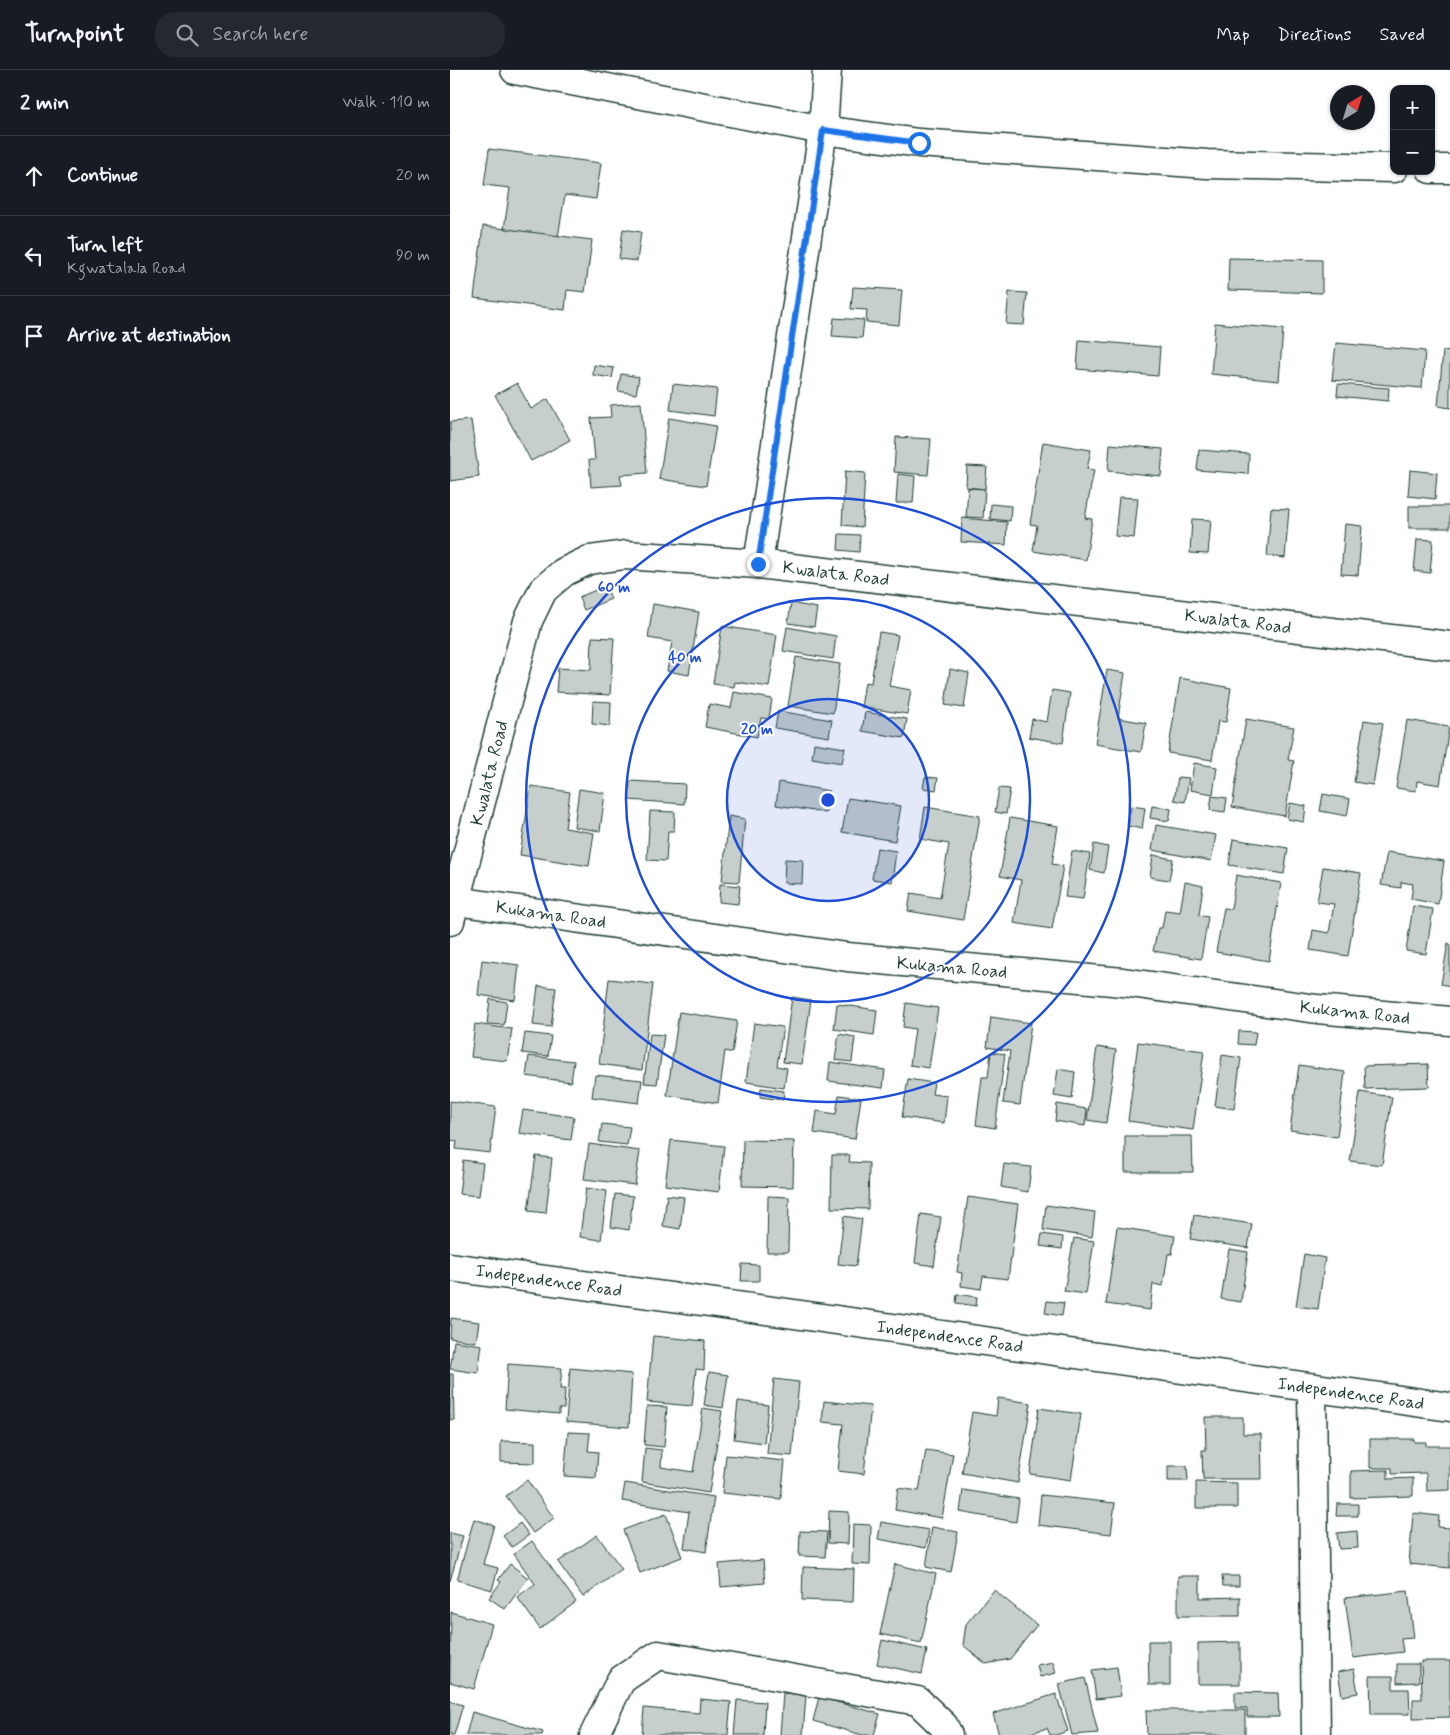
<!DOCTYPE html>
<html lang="en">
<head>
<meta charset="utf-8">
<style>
	body { margin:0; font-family:Mynerve,sans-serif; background:#242831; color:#f1f3f6 }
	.controls { position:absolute; right:15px; top:15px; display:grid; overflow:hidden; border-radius:10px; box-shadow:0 1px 4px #0004 }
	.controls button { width:45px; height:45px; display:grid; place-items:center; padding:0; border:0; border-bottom:1px solid #363941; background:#171b24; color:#f1f3f6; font:25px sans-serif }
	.compass { position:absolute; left:880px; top:15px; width:45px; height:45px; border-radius:50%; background:#171b24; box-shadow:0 1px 4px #0004; rotate:38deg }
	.stop { position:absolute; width:15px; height:15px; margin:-11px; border:4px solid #1a73e8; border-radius:50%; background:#fff }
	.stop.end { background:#1a73e8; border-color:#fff; box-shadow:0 1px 5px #0008 }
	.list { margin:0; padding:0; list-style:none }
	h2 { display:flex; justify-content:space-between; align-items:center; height:65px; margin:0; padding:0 20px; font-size:21px }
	h2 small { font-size:16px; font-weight:400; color:#9ea1a6 }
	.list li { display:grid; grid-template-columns:32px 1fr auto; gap:15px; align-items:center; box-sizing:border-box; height:80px; padding:0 20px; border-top:1px solid #363941 }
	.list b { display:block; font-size:19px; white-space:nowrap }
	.list p { margin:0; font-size:16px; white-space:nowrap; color:#9ea1a6 }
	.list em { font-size:16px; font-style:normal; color:#9ea1a6 }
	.icon { flex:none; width:28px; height:28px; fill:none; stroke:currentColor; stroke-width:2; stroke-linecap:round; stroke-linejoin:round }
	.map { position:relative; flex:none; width:1000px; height:1665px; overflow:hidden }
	header { display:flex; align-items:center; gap:30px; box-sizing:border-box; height:70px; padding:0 25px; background:#171b24; border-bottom:1px solid #363941 }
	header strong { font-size:24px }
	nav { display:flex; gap:28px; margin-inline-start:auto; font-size:18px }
	.search { width:350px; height:45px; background:#242831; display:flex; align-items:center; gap:12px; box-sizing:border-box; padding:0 18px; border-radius:20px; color:#9ea1a6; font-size:19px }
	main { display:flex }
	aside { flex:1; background:#171b24 }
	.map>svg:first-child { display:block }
	.building { fill:#c7cfcc; stroke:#1f3d34 }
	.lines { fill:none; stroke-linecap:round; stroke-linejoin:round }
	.minor-casing { stroke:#1f3d34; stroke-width:31 }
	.tertiary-casing { stroke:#1f3d34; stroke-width:31 }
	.minor { stroke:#fff; stroke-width:28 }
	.tertiary { stroke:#fff; stroke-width:28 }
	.route { stroke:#1a73e8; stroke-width:6 }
	.ring { fill:none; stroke:#1d4ed8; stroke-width:2.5 }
	.labels { text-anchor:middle; stroke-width:4; stroke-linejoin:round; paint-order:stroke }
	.street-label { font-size:18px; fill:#1f3d34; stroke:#fff }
	.centre { fill:#1d4ed8; stroke:#fff; stroke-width:2.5 }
	.ring-label { font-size:15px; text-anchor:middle; font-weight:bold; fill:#1d4ed8; stroke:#fff; stroke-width:4; stroke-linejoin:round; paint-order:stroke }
</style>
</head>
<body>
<header>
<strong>Turnpoint</strong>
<div class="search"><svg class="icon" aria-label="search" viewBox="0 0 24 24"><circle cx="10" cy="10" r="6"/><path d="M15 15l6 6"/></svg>Search here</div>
<nav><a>Map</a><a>Directions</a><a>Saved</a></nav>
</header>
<main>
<aside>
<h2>2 min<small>Walk · 110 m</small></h2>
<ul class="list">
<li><svg class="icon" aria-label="ahead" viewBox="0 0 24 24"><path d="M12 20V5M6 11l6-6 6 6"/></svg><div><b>Continue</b></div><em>20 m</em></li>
<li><svg class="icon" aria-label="left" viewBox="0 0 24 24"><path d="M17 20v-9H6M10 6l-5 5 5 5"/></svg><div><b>Turn left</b><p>Kgwatalala Road</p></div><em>90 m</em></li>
<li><svg class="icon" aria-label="arrive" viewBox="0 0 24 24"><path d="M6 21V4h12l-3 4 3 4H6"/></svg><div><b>Arrive at destination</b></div></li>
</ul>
</aside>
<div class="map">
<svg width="1000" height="1665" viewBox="0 0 1000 1665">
	<rect width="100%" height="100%" fill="#fff"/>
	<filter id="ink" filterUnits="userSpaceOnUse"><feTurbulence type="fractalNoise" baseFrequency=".02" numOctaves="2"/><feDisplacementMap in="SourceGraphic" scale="10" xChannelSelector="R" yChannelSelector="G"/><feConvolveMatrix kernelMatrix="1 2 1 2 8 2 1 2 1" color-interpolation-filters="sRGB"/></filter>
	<g filter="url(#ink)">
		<!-- building -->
		<g class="building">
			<path d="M39 79 151 93 146 129 115 125 108 167 54 159 60 118 34 115Z"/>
			<path d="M33 156 142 170 135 222 117 220 115 240 24 228Z"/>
			<path d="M173 159 191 162 187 191 169 189Z"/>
			<path d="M779 188 872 190V223L778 220Z"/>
			<path d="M403 217 452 220 449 255 416 252 417 240 401 239Z"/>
			<path d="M559 222 577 223 574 255 556 254Z"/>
			<path d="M384 248 414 250 412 268 382 266Z"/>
			<path d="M765 253 833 259 829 311 761 304Z"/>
			<path d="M629 270 710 277 708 306 627 299Z"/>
			<path d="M886 273 975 281 972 318 882 310Z"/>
			<path d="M993 281 1000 282V338L988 336Z"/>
			<path d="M144 295 164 298 162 308 143 305Z"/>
			<path d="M171 304 189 307 186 324 168 321Z"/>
			<path d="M67 313 81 339 98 329 120 370 81 391 45 325Z"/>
			<path d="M223 314 267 319 264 346 220 340Z"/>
			<path d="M888 314 939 318 938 331 887 326Z"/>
			<path d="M191 333 197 403 170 405 172 415 141 417 139 390H145L141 348 161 347 160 335Z"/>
			<path d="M219 348 266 356 256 416 209 409Z"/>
			<path d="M21 350 29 407 0 411V352Z"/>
			<path d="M446 367 481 369 478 405 444 402Z"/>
			<path d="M593 372 641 380 637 399 644 400 635 448 642 449 636 490 583 481 587 455 580 454Z"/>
			<path d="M660 374 713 379 711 406 658 401Z"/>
			<path d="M749 380 799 384 798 404 747 400Z"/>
			<path d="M517 396 537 397 535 419 516 417Z"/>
			<path d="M960 400 987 403 985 429 958 426Z"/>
			<path d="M395 401 415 403 412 457 392 455Z"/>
			<path d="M448 404 465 406 463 433H446Z"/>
			<path d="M518 418 535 419 533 448 516 447Z"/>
			<path d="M669 427 688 428 684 468 665 466Z"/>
			<path d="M541 434 561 436 560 451 540 449Z"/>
			<rect x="959" y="436" width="41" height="22"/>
			<path d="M821 438 839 439 835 488 817 486Z"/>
			<path d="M512 448 557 452 556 475 511 472Z"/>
			<path d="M742 449 761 450 758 484 740 483Z"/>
			<path d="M895 454 912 456 908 505 891 504Z"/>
			<path d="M389 464 410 465 409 482 388 480Z"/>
			<path d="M967 469 983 470 980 503 964 501Z"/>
			<path d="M156 516 161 529 134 540 129 527Z"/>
			<path d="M341 533 367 538 364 557 338 553Z"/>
			<path d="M203 534 249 542 239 605 217 601 222 572 198 568Z"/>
			<path d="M272 556 327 565 319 617 285 612 284 617 263 614Z"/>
			<path d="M337 557 386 566 383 589 333 581Z"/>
			<path d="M429 562 448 565 439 616 461 620 457 644 411 637 415 612 421 613Z"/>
			<path d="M142 567 164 568 160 625 106 622 108 598 141 600Z"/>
			<path d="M346 587 390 594 383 643 338 636Z"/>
			<path d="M500 599 519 603 514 638 495 635Z"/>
			<path d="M657 600 675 603 668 648 696 653 691 682 645 674Z"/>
			<path d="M730 608 781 618 776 652 768 651 762 690 718 683Z"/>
			<path d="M602 620 620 623 613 673 579 667 582 649 597 652Z"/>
			<path d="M284 622 322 629 319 649 311 648 307 667 255 657 259 634 281 638Z"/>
			<path d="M143 631 161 632 160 656 142 654Z"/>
			<path d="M328 641 382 650 379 667 325 658Z"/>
			<path d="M415 642 457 649 454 668 412 661Z"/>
			<path d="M796 649 844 657 838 690 844 691 835 746 782 737Z"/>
			<path d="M914 650 933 653 923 715 904 712Z"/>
			<path d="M957 650 999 657 990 715 967 711 966 721 946 718Z"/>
			<path d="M364 673 395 678 392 693 362 688Z"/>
			<path d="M744 693 767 697 763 724 740 720Z"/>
			<path d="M475 707 488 708 486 720 473 718Z"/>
			<path d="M728 707 739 708 735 732 724 730Z"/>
			<path d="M180 711 235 714 234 734 179 730Z"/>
			<path d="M329 712 379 721 376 743 326 735Z"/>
			<path d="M81 716 120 722 115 758 144 763 139 796 70 785Z"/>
			<path d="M549 718 560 719 556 744 545 742Z"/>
			<path d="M129 719 155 723 150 761 124 757Z"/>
			<path d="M873 724 900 729 897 746 870 741Z"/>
			<path d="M762 726 777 728 775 742 760 740Z"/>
			<path d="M398 728 451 736 445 771 392 762Z"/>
			<path d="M840 733 856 736 854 752 837 749Z"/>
			<path d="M681 736 695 738 692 759 678 756Z"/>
			<path d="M702 736 721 739 719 751 700 748Z"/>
			<path d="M475 737 530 746 513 850 458 841 461 823 490 828 499 774 470 769Z"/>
			<path d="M200 741 225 742 224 761H218L216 791 197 790Z"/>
			<path d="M279 746 295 749 289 812 272 811Z"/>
			<path d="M560 748 608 756 602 794 613 796 602 859 564 853 571 810 550 806Z"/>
			<path d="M706 755 766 765 761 791 702 780Z"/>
			<path d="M783 769 838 778 834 804 779 795Z"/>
			<path d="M644 774 658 777 654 803 640 800Z"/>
			<path d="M427 778 446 781 442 812 422 809Z"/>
			<path d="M622 781 640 784 633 829 615 827Z"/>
			<path d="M937 782 994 791 988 834 961 829 963 814 951 812V818L931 815Z"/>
			<path d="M703 785 723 789 719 810 700 807Z"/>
			<path d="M335 789 353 790 352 814 334 813Z"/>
			<path d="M873 797 911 803 898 886 860 880 863 860 879 863 884 834 867 832Z"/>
			<path d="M786 805 831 813 819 891 766 882 774 838 781 839Z"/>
			<path d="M735 812 753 816 749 845 758 847 751 889 703 881 708 858H712L715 840 730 842Z"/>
			<path d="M270 814 290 816 288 834 269 832Z"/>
			<path d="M963 836 983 839 976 884 956 881Z"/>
			<path d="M998 873 1000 874V916L991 914Z"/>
			<path d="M32 890 69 895 65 930 28 925Z"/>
			<path d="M159 909 203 914 192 1000 149 994Z"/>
			<path d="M88 916 106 918 101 957 83 955Z"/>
			<path d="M342 927 361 930 352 994 333 992Z"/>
			<path d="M40 929 57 932 54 955 37 954Z"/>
			<path d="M456 933 488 938 479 998 460 995 465 959 453 957Z"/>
			<path d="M387 934 427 940 424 965 384 959Z"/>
			<path d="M229 942 287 951 282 983 275 981 268 1033 217 1025Z"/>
			<path d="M541 947 581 953 570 1035 553 1033 560 981 537 977Z"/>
			<path d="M304 953 333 957 327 996 337 998 334 1018 296 1012Z"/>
			<path d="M25 954 62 959 57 991 21 987Z"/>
			<path d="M789 961 806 962 804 975 788 974Z"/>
			<path d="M75 963 101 966 98 986 72 983Z"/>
			<path d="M200 964 214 965 207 1014 194 1013Z"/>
			<path d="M389 964 405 967 402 992 385 990Z"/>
			<path d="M688 972 754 981 743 1060 678 1051Z"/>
			<path d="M647 977 666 980 656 1053 637 1050Z"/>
			<path d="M541 982 555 984 545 1058 526 1055 532 1007H538Z"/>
			<path d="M772 985 791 988 784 1039 765 1036Z"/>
			<path d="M79 986 124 991 121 1012 76 1006Z"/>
			<path d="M380 992 435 1000 433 1018 378 1011Z"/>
			<path d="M978 994 979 1017 915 1019 914 996Z"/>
			<path d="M849 995 895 1002 887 1067 840 1060Z"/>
			<path d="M608 999 625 1002 622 1029 604 1026Z"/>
			<path d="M145 1005 192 1010 189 1033 142 1027Z"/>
			<path d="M458 1009 484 1013 482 1024 497 1026 494 1053 452 1047Z"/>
			<path d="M311 1018 334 1021 333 1030 310 1027Z"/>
			<path d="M910 1022 942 1027 932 1095 900 1091Z"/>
			<path d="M389 1025 411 1028 405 1069 364 1063 367 1041 386 1044Z"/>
			<path d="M0 1031 46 1037 40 1083 6 1079 7 1071 0 1070Z"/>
			<path d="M607 1034 637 1039 635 1056 605 1051Z"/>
			<path d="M73 1040 124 1047 121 1070 69 1063Z"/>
			<path d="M152 1054 180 1057 177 1075 149 1072Z"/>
			<path d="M675 1066H742L743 1102H675Z"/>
			<path d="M221 1070 274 1076 269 1122 215 1115Z"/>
			<path d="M293 1070 344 1071 343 1117 292 1116Z"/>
			<path d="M139 1074 190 1081 185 1115 134 1109Z"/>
			<path d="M382 1085H400L399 1092 419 1093 418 1139 381 1138Z"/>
			<path d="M86 1086 102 1088 96 1143 78 1141Z"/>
			<path d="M13 1090 33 1093 29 1126 9 1124Z"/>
			<path d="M554 1094 581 1097 578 1122 551 1117Z"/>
			<path d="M136 1118 157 1121 151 1170 130 1167Z"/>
			<path d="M165 1124 183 1126 179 1160 161 1157Z"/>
			<path d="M217 1125 234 1127 230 1159 213 1156Z"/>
			<path d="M318 1126 339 1127 338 1182H317Z"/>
			<path d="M518 1127 568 1134 558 1209 533 1206 531 1219 511 1216 512 1203 507 1202Z"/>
			<path d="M596 1135 645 1142 642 1167 593 1160Z"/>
			<path d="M471 1144 491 1147 484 1196 465 1193Z"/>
			<path d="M744 1145 802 1154 798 1178 740 1169Z"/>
			<path d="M394 1146 412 1149 406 1196 388 1194Z"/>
			<path d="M667 1157 725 1166 722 1184H718L713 1216 703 1214 700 1240 656 1234Z"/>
			<path d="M592 1164 613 1167 612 1179 590 1176Z"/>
			<path d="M624 1168 644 1171 636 1224 614 1221Z"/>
			<path d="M779 1179 798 1182 791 1232 771 1229Z"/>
			<path d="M854 1184 875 1188 868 1239 846 1236Z"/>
			<path d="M292 1194 309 1195V1211H291Z"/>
			<path d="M507 1224 527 1227 526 1236 506 1233Z"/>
			<path d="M597 1231 614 1233 612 1246 595 1243Z"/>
			<path d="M1 1248 29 1252 26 1272 0 1268Z"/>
			<path d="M203 1266 255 1271 254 1300 246 1299 242 1336 197 1332Z"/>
			<path d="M4 1271 32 1275 28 1303 0 1299Z"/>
			<path d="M58 1294 112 1298 110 1319H115L114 1339H109V1344L55 1339Z"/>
			<path d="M120 1298 182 1304 179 1357 116 1352Z"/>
			<path d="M259 1302 278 1305 273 1338 254 1335Z"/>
			<path d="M0 1304H3L4 1350H0Z"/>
			<path d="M324 1309 349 1312 342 1386 317 1384Z"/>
			<path d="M548 1328 581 1333 568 1413 512 1403 522 1342 546 1346Z"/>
			<path d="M288 1331 318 1335 314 1373 284 1369Z"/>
			<path d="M374 1331 421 1336 414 1404 388 1401 393 1354 372 1352Z"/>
			<path d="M197 1336 217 1337 214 1377 194 1375Z"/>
			<path d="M253 1338 272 1341 259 1423 192 1412 195 1378 212 1380 211 1397 243 1402Z"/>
			<path d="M589 1338 631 1344 621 1410 580 1404Z"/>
			<path d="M755 1347H793V1364H811L812 1409H753L752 1380H756Z"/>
			<path d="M118 1362 140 1363 138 1381 148 1382 146 1408 114 1406Z"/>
			<path d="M920 1369H964V1372H976V1376H1000V1420L977 1421 976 1403 942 1404V1398H920Z"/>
			<path d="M51 1371 85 1372V1393L51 1392Z"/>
			<path d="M476 1380 503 1384 492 1448 445 1440 448 1418 469 1421Z"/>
			<path d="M276 1385 335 1391 331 1429 272 1423Z"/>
			<path d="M718 1396H737L738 1411H718Z"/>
			<path d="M938 1400V1409L963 1408V1426L901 1428V1401Z"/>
			<path d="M77 1410 104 1448 83 1463 56 1426Z"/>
			<path d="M746 1412 787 1413V1438H746Z"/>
			<path d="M175 1413 264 1427 256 1482 234 1478 239 1442 172 1431Z"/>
			<path d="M513 1420 569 1429 566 1452 510 1442Z"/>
			<path d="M591 1425 665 1433 661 1464 588 1455Z"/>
			<path d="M887 1434H908V1446H886Z"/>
			<path d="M379 1441 399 1442 398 1474 378 1473Z"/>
			<path d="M963 1443 989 1446 988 1457 1000 1458V1498L959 1494Z"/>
			<path d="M216 1444 232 1487 190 1503 173 1460Z"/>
			<path d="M24 1449 44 1455 33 1494 48 1498 42 1520 7 1510Z"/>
			<path d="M431 1452 479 1460 476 1478 428 1469Z"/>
			<path d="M70 1453 79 1465 62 1477 53 1466Z"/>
			<path d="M403 1454 421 1455 420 1495 402 1494Z"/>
			<path d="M482 1457 508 1462 501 1502 476 1497Z"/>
			<path d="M350 1461 377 1462 375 1487 349 1486Z"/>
			<path d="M907 1461 908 1478 889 1479 887 1463Z"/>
			<path d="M0 1463 13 1466 0 1511Z"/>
			<path d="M147 1465 172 1499 133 1527 108 1492Z"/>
			<path d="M82 1471 126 1532 90 1559 67 1527 85 1514 64 1484Z"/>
			<path d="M313 1490 315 1513 271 1517 269 1494Z"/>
			<path d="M60 1494 78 1508 55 1539 39 1528 51 1512 48 1510Z"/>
			<path d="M445 1494 486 1504 471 1573 430 1564Z"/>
			<path d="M353 1497 404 1499 403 1532 352 1530Z"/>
			<path d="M728 1506H750V1528L790 1527V1546H728Z"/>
			<path d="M772 1506H789V1516H773Z"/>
			<path d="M544 1520 587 1555 560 1589 536 1594 513 1575 516 1554Z"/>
			<path d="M958 1521 964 1568 951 1569 953 1582 903 1588 895 1528Z"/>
			<path d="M1 1542 42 1554 24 1619 0 1612Z"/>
			<path d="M432 1570 477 1580 472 1604 427 1594Z"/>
			<path d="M698 1571H720V1615H699Z"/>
			<path d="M790 1572V1614H748V1573Z"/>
			<path d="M971 1591H1000V1647L963 1648V1629H972Z"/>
			<path d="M603 1592 606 1603 590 1607 587 1595Z"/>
			<path d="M947 1594H969V1612L947 1613Z"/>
			<path d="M667 1597 671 1626 646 1629 642 1600Z"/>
			<path d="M904 1599 908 1623 892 1626 888 1602Z"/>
			<path d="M920 1606H943V1619H959L960 1644H921Z"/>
			<path d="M635 1608 648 1663 622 1665 609 1614Z"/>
			<path d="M785 1622 828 1623 829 1647H797V1638H785Z"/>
			<path d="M333 1623 356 1625 353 1665H330Z"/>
			<path d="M606 1624 618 1661 606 1665H600L597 1658 574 1665H549L543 1644Z"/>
			<path d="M369 1627 430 1644 424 1665H412L363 1651Z"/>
			<path d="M250 1629 281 1632 278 1665H192L194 1638 249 1643Z"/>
			<path d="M287 1630 315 1632 313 1665H284Z"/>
			<path d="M0 1631 13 1635 4 1665H0Z"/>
			<path d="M696 1640H795V1665H697Z"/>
			<path d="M22 1642 93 1662 92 1665H16Z"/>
		</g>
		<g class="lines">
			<defs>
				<g id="minor">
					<path d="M308 494 373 60 377 0"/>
					<path d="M6 831 397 887 673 912 867 939 1000 951"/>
					<path d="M0 851 78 551 93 520 114 502 139 490 175 485 308 494 1000 576"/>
					<path d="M862 1318 866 1665"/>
					<path d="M144 1665 171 1610 208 1585 468 1631 494 1656 498 1665"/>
				</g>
				<g id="tertiary">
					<path d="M65 0 373 60 469 73 757 94 944 98"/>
					<path d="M981 99H1000"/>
					<path d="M0 1197 266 1233 1000 1337"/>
				</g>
			</defs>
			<!-- minor casing -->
			<use href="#minor" class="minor-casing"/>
			<!-- tertiary casing -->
			<use href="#tertiary" class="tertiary-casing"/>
			<!-- minor -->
			<use href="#minor" class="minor"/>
			<!-- tertiary -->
			<use href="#tertiary" class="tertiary"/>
		</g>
	</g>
	<g class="lines" filter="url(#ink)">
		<!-- route -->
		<path class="route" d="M308 494 373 60 469 73"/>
	</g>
	<!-- distance rings -->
	<circle cx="378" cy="730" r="101" fill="#1d4ed8" fill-opacity=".12"/>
	<g class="ring">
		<circle cx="378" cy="730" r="101"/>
		<circle cx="378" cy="730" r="202"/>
		<circle cx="378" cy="730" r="302"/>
	</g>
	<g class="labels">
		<!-- street labels -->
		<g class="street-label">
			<text transform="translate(386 503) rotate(7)" y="6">Kwalata Road</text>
			<text transform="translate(788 551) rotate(7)" y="6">Kwalata Road</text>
			<text transform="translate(39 703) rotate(-76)" y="6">Kwalata Road</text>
			<text transform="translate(101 844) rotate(8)" y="6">Kukama Road</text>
			<text transform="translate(502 897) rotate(5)" y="6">Kukama Road</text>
			<text transform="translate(905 942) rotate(6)" y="6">Kukama Road</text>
			<text transform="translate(99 1210) rotate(8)" y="6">Independence Road</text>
			<text transform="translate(500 1266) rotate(8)" y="6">Independence Road</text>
			<text transform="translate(901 1323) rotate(8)" y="6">Independence Road</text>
		</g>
	</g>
	<circle cx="378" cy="730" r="8" class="centre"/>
	<g class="ring-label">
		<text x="164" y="522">60 m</text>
		<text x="235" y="592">40 m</text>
		<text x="307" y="664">20 m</text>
	</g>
</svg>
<div class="controls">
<button>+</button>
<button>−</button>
</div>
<svg class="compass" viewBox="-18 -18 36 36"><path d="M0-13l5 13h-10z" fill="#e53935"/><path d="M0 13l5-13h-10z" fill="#9ea1a6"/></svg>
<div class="stop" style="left:469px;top:73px"></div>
<div class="stop end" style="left:308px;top:494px"></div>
</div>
</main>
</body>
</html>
